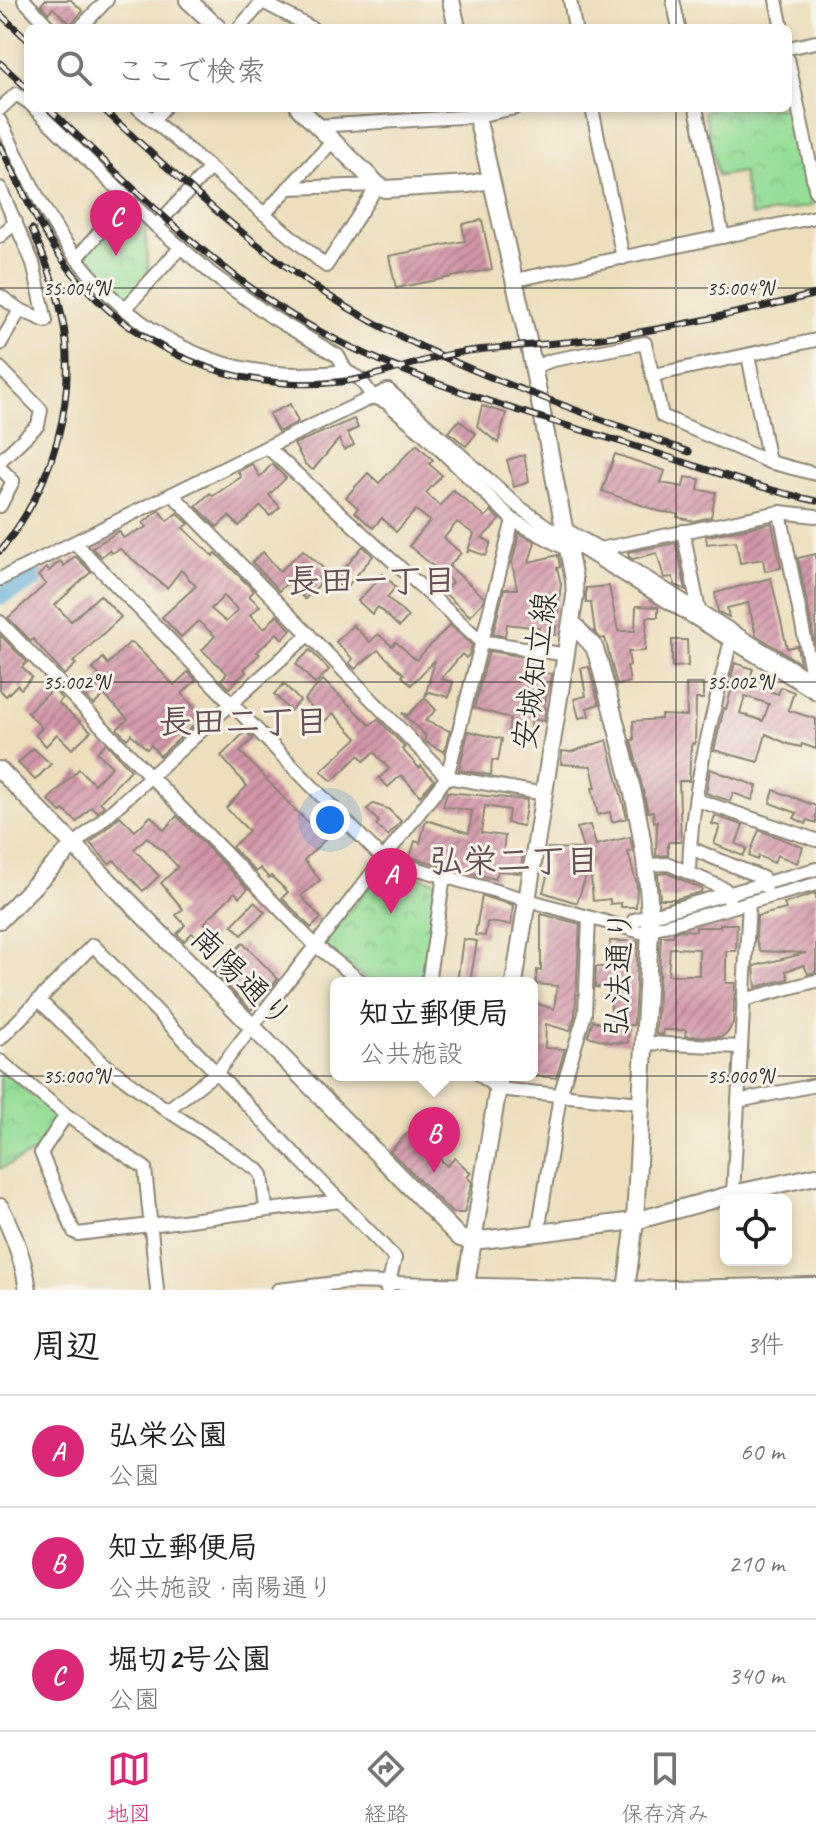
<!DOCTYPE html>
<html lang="ja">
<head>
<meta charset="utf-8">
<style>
	body { margin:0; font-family:Caveat,"Klee One",sans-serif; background:#f2f2f2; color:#202124 }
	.controls { position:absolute; right:24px; bottom:24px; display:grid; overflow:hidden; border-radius:12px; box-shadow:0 4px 12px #0003 }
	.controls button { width:72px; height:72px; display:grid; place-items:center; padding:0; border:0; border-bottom:2px solid #e0e0e0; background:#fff; color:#202124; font:40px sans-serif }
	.you { position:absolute; left:330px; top:820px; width:28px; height:28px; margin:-20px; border:6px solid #fff; border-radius:50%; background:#1a73e8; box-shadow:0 0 0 12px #1a73e833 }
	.badge { display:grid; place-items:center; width:52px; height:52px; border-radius:50%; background:#db2777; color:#fff; font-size:26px; font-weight:700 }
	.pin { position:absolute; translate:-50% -66px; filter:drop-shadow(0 2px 4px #0008) }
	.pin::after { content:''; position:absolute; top:42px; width:28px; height:24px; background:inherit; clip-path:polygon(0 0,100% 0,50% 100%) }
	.popup { position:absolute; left:330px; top:977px; width:208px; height:104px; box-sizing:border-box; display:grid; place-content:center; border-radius:12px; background:#fff; filter:drop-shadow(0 2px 6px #0005); font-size:26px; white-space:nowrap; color:#757577 }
	.popup b { font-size:30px; color:#202124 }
	.popup::after { content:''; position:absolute; left:50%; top:100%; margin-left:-16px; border:16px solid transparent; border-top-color:#fff }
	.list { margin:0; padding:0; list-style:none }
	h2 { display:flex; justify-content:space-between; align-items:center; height:104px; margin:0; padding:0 32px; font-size:34px }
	h2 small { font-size:26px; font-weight:400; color:#757577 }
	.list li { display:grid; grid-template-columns:52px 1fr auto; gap:24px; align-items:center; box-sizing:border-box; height:112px; padding:0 32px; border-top:2px solid #e0e0e0 }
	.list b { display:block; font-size:30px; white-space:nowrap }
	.list p { margin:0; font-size:26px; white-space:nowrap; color:#757577 }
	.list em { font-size:26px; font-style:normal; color:#757577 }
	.icon { flex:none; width:44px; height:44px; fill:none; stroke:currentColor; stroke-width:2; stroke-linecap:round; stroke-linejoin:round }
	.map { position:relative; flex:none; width:816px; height:1290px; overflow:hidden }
	.search { position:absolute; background:#fff; box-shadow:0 4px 12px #0003; left:24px; right:24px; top:24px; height:88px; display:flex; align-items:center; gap:20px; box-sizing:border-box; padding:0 28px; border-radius:12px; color:#757577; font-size:30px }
	.sheet { height:440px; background:#fff }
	nav { display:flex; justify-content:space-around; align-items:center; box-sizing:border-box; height:112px; border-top:2px solid #e0e0e0; background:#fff; font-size:22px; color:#757577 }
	nav a { display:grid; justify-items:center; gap:4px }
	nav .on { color:#db2777 }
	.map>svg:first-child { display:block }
	.park { fill:url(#park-crowns); stroke:#608462; stroke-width:2 }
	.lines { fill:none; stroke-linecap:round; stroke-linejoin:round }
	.river { stroke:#5eafd9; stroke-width:22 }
	.building { fill:url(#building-hatch); fill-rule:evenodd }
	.street-casing { stroke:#8c8574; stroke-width:16 }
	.secondary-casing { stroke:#8c8574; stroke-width:20 }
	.street { stroke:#fff; stroke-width:12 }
	.secondary { stroke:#fff; stroke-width:16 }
	.rail-casing { stroke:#2b2b2b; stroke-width:7 }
	.rail { stroke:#f7f3e8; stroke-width:4; stroke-dasharray:12; stroke-linecap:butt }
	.ticks { fill:none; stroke:#2b2b2b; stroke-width:2; stroke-opacity:0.45 }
	.labels { text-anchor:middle; stroke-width:6; stroke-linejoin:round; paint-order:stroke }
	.street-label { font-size:32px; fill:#2b2b2b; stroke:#f7f3e8 }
	.neighbourhood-label { font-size:34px; font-weight:bold; fill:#655057; stroke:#f7f3e8 }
	.ticks-label { font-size:20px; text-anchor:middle; fill:#2b2b2b; stroke:#f7f3e8; stroke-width:6; stroke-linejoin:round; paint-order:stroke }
</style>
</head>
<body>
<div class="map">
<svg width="816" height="1290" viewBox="0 0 816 1290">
	<defs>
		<pattern id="park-crowns" width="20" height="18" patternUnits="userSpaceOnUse" patternTransform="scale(2)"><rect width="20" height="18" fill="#96de98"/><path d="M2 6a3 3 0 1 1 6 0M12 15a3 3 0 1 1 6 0" fill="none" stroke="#81bf83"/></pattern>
		<pattern id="building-hatch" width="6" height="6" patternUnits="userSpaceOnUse" patternTransform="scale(2)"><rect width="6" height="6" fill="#d296a9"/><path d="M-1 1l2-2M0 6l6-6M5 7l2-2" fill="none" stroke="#ab7b8a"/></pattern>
	</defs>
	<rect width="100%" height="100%" fill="#f7f3e8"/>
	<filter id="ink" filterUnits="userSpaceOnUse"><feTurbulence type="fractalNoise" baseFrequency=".0125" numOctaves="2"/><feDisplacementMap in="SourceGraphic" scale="16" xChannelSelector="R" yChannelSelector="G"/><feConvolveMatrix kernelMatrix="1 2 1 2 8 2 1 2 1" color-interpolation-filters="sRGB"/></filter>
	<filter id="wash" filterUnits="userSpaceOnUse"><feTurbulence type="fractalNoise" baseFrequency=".006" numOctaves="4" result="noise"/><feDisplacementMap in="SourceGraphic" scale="32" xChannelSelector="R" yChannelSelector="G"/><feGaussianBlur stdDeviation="1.8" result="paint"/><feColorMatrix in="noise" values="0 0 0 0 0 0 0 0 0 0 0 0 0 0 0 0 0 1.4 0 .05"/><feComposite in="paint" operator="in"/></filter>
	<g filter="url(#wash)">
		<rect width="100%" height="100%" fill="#eddfbd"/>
		<!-- park -->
		<g class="park">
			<path d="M788 100 812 206 751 216 742 172 718 176 704 111 719 108H788Z"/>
			<path d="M128 206 145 226 149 279 129 301H123C110 288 88 272 86 253Z"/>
			<path d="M387 868 437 882 424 983H371L325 947 324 943 382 870Z"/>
			<path d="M0 1069 55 1114 56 1120 35 1152 0 1169Z"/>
		</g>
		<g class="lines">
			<!-- river -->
			<path class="river" d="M0 594 33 578"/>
		</g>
		<g id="blocks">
			<!-- building -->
			<g class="building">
				<path d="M45 0H71L83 11 71 24 53 8 48 13 41 5Z"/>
				<path d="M482 220 492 269 396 288 389 256 465 241 462 224Z"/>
				<path d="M290 404 298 422 278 432 269 414Z"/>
				<path d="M482 406 506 413 498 443 477 426Z"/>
				<path d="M354 419 358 428 347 433 354 445 344 450 339 439 313 470 305 464 294 444Z"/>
				<path d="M459 420 476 434 466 446 449 432Z"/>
				<path d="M417 444 433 460 429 464 442 475 426 493 440 506 453 490 485 517 491 511 500 520 482 538 491 542 486 556 470 550 467 553 474 534 457 522 444 538 461 553 449 566 484 597 483 602 470 616 443 592 452 582 409 546 430 521 416 510 396 532 382 518 373 528 355 512 358 508 346 497 368 473 379 483Z"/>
				<path d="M615 454 665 471 661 483 683 487 685 477 700 479 698 490 716 492 711 517 694 521 677 517 678 514 658 511 602 491Z"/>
				<path d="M524 455 529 482 514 487 507 460Z"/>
				<path d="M252 464 260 477 272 464 286 478 269 495 280 507 270 516 261 506 239 526 229 516 217 527 196 506 210 493 213 496 241 477 238 472Z"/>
				<path d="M159 510 167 521 177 513 189 524 183 528 213 556 216 553 254 591 249 596 260 606 250 615 264 629 277 615 291 630 283 639 277 633 257 652 260 654 244 669 246 672 229 688 221 680 227 673 202 650 215 636 198 621 181 637 162 617 196 586 181 570 167 588 120 549 111 553 109 550 101 557 92 548 119 531 123 538 147 527 143 523ZM224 596 238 610 226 622 211 609Z"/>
				<path d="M772 523 781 568 765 571 763 559 740 563 736 541 707 544 706 536Z"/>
				<path d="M519 533 535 542 529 562 558 555 560 567 557 568 561 584 555 635 538 633 539 628 507 624 505 636 493 634 504 589H517L512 562Z"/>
				<path d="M676 543 686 590 675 585 673 577 664 578 657 553 633 559 629 557 628 552Z"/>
				<path d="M363 546 373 556 344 590 334 581Z"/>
				<path d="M303 550 330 574 305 599 288 582 279 591 252 562 263 552 280 571Z"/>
				<path d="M816 554V649L798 558Z"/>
				<path d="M75 556 91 572 55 605 71 621 100 595 121 617 73 662 76 664 64 675 33 639 31 641 8 618 46 584 38 576 46 568 49 571 60 561 64 566Z"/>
				<path d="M383 574 396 587 387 597 408 617 399 627 378 607 372 614 358 601Z"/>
				<path d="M771 578 787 648 797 646 800 663 756 635 748 603 727 608 729 617 718 612 715 593Z"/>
				<path d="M609 586 618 631H635L636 606 658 607V617H647L645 651 628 652 630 665 627 666 630 682 617 685 605 638 601 639 595 632 591 603H586V588Z"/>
				<path d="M353 625 370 642 378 634 392 646 396 642 416 660 450 625 472 645 469 655 466 658 462 654 441 679 453 682 449 697 429 692 425 697 435 660 411 685 402 676 404 674 378 650 355 669 349 663 353 659 336 642Z"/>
				<path d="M0 635 27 662 22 667 32 677 21 689 17 685 6 696 0 690Z"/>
				<path d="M672 640H687L688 666 672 667Z"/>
				<path d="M129 643 134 644 174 685 188 672 196 680 182 694 203 717 160 756 151 745 147 749 131 734 127 739 117 729 128 719 104 695 94 705 84 695 101 677 93 669 103 658 108 664Z"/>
				<path d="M310 650 329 670 315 684 296 664Z"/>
				<path d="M489 651 537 659 536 672 552 674 544 706 546 707 544 721 531 719 530 736 508 734 510 718 474 708Z"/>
				<path d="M735 663 753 669 748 684 778 694 781 687 794 692 788 710 816 719V749L802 744 801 747 788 744 766 734 758 762 714 750 724 708 726 709 735 678 731 677ZM745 696 769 704 763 721 740 713Z"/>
				<path d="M589 667 599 704 587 708 589 716 579 718 574 699 586 696 581 668Z"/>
				<path d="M323 680 370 725 378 719 405 747 402 749 419 768 421 766 434 780 420 796 401 775 388 787 379 778 389 769 374 752 364 761 359 755 332 781 321 771 357 738 333 713 325 721 304 700Z"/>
				<path d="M284 684 300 701 290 711 274 694Z"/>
				<path d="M686 684H703V699H696L695 744 692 743 691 747 689 781H679L681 842H668V855L656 856 657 821 654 822 653 811 648 812 631 740H634L633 721 661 719V715L687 716Z"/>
				<path d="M53 689 62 699 58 703 91 731 72 749 57 734 46 746 35 735 42 728 27 712Z"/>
				<path d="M425 698 436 710 425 721 450 731 444 752 427 743 424 741 426 736 402 713 408 715Z"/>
				<path d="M246 731 253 739 240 751 293 808 317 831 330 818 339 826 304 860 320 880 301 896 321 918 311 928 282 898 288 892 271 876 269 878 260 868 256 872 232 847 249 831 226 808 247 786 221 756Z"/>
				<path d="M468 731 502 739 498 761 492 760 491 775 459 770Z"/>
				<path d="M607 740 627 818 612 822 610 812 598 815 592 788H596L591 766 561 764 562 751 571 752Z"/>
				<path d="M106 743 131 770 100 802 104 806 97 812 91 807 77 822 63 810 61 812 48 800 79 769 94 784 112 767 97 752Z"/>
				<path d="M33 748 51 764 35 780 18 763Z"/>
				<path d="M710 769 757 786 752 800 733 793 730 801 706 793Z"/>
				<path d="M774 790 816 806V823L808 820 806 824 794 818 797 813 770 803Z"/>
				<path d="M447 792 527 800 523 826 507 823 509 810 485 806 481 833 505 836 503 852 523 855 520 873 498 871 495 879 410 857 415 841 420 843 426 820 469 833 472 811 443 806Z"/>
				<path d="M373 804 388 809 401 821 388 836 376 825 379 822 367 809Z"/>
				<path d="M120 816 135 831 151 816 164 830 177 816 248 889 239 897 235 892 204 923 216 933 206 945 192 933 184 941 177 934 185 925 176 915 183 909 161 883 178 867 164 852 147 837 134 849 159 876 143 891 114 860 109 864 90 843Z"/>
				<path d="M715 816 743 825 736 844 747 848 743 856 714 844 720 826 712 824Z"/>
				<path d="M590 825 596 845 630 837 633 851 628 852 637 885 636 907H621V903L610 904V899L593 901 590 864 577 903 543 892 550 865H547L548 848 583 849 577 828Z"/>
				<path d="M759 830 803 847 797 863 777 855 774 863 759 856 757 860 749 856Z"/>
				<path d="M667 873 702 889 701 892 676 899H660L658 874Z"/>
				<path d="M816 893V972L808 974 804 965 786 971 788 979 756 987 754 966 806 953 760 951 756 939 757 916 786 909 784 904Z"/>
				<path d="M482 896 513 905 511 925 487 922 485 936 475 935Z"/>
				<path d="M254 902 265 912 242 935 232 925Z"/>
				<path d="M541 914 580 924 575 1016 570 1031 546 1024 545 1048 565 1049 556 1078 532 1075V1002L554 1009 557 986 536 984 537 970 541 971Z"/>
				<path d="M720 924H737L736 951H726V983H735L733 1023 728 1032 721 1037 685 1036 686 1030H663V1035L656 1034 661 936H673L674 932 681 930 696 931V927H720ZM670 948 699 949V975H668Z"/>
				<path d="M463 939 477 941 470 983H457Z"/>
				<path d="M610 941H638L634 1025H629L628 1043 609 1042 588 1036 593 1020 612 1028 610 988 595 987 596 967H611Z"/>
				<path d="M243 943 278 979 251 1010 213 971Z"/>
				<path d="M411 1130 447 1166 455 1158 471 1173 467 1177 472 1182 464 1213H452L390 1151Z"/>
			</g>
		</g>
	</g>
	<g filter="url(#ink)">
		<use href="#blocks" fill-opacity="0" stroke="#8c8574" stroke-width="2"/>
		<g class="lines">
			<defs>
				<g id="street">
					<path d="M24 0 50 28"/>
					<path d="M570 0 575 28"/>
					<path d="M673 0 679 28"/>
					<path d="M776 0 782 28"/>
					<path d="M263 2 312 28"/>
					<path d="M80 28 107 0"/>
					<path d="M239 28 264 0"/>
					<path d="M788 48 816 42"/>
					<path d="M788 59 816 192"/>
					<path d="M34 108 156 226 213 275 272 317 338 356 346 371 360 379 373 397 386 402 423 433 513 520 568 550"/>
					<path d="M138 108 210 168 156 226"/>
					<path d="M592 108 623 258"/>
					<path d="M696 108 723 237"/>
					<path d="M0 109 16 94 28 102"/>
					<path d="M153 120 164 108"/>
					<path d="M0 121C24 168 45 219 78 260 147 346 236 386 346 371"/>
					<path d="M317 126 477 116 515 108"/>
					<path d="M210 168 326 266 378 185"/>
					<path d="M0 188 33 263 46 321 20 310 0 344"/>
					<path d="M288 188 378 185"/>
					<path d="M264 214 332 142"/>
					<path d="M0 236 16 222"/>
					<path d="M77 258 129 198"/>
					<path d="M515 280 816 217"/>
					<path d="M0 296 20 310"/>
					<path d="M124 310 181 247"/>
					<path d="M748 355 769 462"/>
					<path d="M533 367 553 360 645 343 662 416 769 462 816 474"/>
					<path d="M0 368 41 410 38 425 0 461"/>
					<path d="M654 375 816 340"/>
					<path d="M267 447 481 641 567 655"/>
					<path d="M0 468 13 481 0 506"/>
					<path d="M172 494 447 777 545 794"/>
					<path d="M780 512 813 681"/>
					<path d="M563 528 600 549 816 683"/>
					<path d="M683 531 699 611"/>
					<path d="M75 543 383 859 641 932 816 884"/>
					<path d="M600 549 780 512 816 516"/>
					<path d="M0 579 267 447 388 390 519 507 564 538 816 693"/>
					<path d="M0 622 315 945 363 983"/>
					<path d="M697 800 816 840"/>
					<path d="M73 846 309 634"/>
					<path d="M690 848 763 878 766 887"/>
					<path d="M646 865 669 864 725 889 729 900"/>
					<path d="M689 873C690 796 711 722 729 648"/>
					<path d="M634 920 816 869"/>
					<path d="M428 983 444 876"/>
					<path d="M39 1000 103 1063 167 1110 258 1170 262 1175 266 1209"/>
					<path d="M743 1000 816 981"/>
					<path d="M0 1039 93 945 340 1201"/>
					<path d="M645 1043 740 1047"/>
					<path d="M0 1061 66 1115 145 1168 157 1290"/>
					<path d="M480 1075 498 1089 641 1103"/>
					<path d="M738 1101 816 1085"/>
					<path d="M167 1110 217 1072 447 777 513 520"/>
					<path d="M66 1115 41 1153 74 1232 78 1234 340 1201 395 1258 387 1290"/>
					<path d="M733 1194 749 902"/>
					<path d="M538 1233 560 1095 585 1014 589 918"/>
					<path d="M278 1290 345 1282 626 1288 816 1284"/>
				</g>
				<g id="secondary">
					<path d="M188 0 218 28"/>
					<path d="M451 0 457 28"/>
					<path d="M299 108 378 185 385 189 469 184 491 180"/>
					<path d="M475 108 529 345 574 580 575 596 514 983"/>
					<path d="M572 623 594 647 599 661C622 750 650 837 650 930L635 1221 626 1290"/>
					<path d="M0 770 460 1238 473 1241 635 1221 733 1194 816 1176"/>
					<path d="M0 920 73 846"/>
					<path d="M0 1207C14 1234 24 1260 28 1290"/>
					<path d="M465 1290 500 1075"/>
				</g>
			</defs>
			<!-- street casing -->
			<use href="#street" class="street-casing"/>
			<!-- secondary casing -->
			<use href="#secondary" class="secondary-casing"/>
			<!-- street -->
			<use href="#street" class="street"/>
			<!-- secondary -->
			<use href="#secondary" class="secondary"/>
			<defs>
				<g id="rail">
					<path d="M0 14 28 40"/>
					<path d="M0 63 28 89"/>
					<path d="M48 108C122 177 193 250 277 306 381 374 513 409 631 445 692 464 753 487 816 501"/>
					<path d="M102 108C176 176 252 248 337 301 445 368 571 407 689 452"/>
					<path d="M0 145C18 181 34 219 57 252 121 345 228 394 340 382 384 377 425 356 469 351 516 345 562 344 608 337 678 327 748 311 816 294"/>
					<path d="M0 551C53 487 79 398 62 316 56 286 44 257 32 229"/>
				</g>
			</defs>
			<!-- rail casing -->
			<use href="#rail" class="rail-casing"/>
			<!-- rail -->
			<use href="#rail" class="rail"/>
		</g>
	</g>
	<!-- ticks -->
	<path class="ticks" d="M676 0V28M676 108V1290M0 288H816M0 682H816M0 1076H816"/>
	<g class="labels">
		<!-- street labels -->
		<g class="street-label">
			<text transform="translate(534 671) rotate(-82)" y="11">安城知立線</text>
			<text transform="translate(618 973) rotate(-88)" y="11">弘法通り</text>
			<text transform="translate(242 977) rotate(45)" y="11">南陽通り</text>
		</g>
		<!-- neighbourhood labels -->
		<g class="neighbourhood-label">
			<text x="371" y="592">長田一丁目</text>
			<text x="243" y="733">長田二丁目</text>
			<text x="514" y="872">弘栄二丁目</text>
		</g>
	</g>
	<g class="ticks-label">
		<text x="76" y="295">35.004°N</text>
		<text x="740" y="295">35.004°N</text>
		<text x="76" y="689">35.002°N</text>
		<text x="740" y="689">35.002°N</text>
		<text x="76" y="1083">35.000°N</text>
		<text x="740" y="1083">35.000°N</text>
	</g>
</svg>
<div class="controls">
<button><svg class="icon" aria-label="locate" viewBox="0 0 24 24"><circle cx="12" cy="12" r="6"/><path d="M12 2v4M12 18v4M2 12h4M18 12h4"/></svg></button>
</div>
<div class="you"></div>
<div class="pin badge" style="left:391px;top:914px">A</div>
<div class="pin badge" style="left:434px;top:1173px">B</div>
<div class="popup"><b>知立郵便局</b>公共施設</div>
<div class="pin badge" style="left:116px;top:256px">C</div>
<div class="search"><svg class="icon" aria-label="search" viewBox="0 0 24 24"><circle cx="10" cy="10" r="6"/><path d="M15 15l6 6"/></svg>ここで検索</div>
</div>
<section class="sheet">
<h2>周辺<small>3件</small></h2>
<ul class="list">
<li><span class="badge">A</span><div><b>弘栄公園</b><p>公園</p></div><em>60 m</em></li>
<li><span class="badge">B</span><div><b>知立郵便局</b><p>公共施設 · 南陽通り</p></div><em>210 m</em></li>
<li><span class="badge">C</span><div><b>堀切2号公園</b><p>公園</p></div><em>340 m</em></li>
</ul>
</section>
<nav>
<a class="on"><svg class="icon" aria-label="map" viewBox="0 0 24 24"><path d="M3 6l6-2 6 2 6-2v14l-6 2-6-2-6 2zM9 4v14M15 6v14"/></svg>地図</a>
<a><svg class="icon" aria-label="directions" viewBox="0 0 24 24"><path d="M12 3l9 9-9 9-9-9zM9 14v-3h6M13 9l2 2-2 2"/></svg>経路</a>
<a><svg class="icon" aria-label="saved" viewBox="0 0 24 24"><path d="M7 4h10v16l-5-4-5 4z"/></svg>保存済み</a>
</nav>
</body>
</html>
